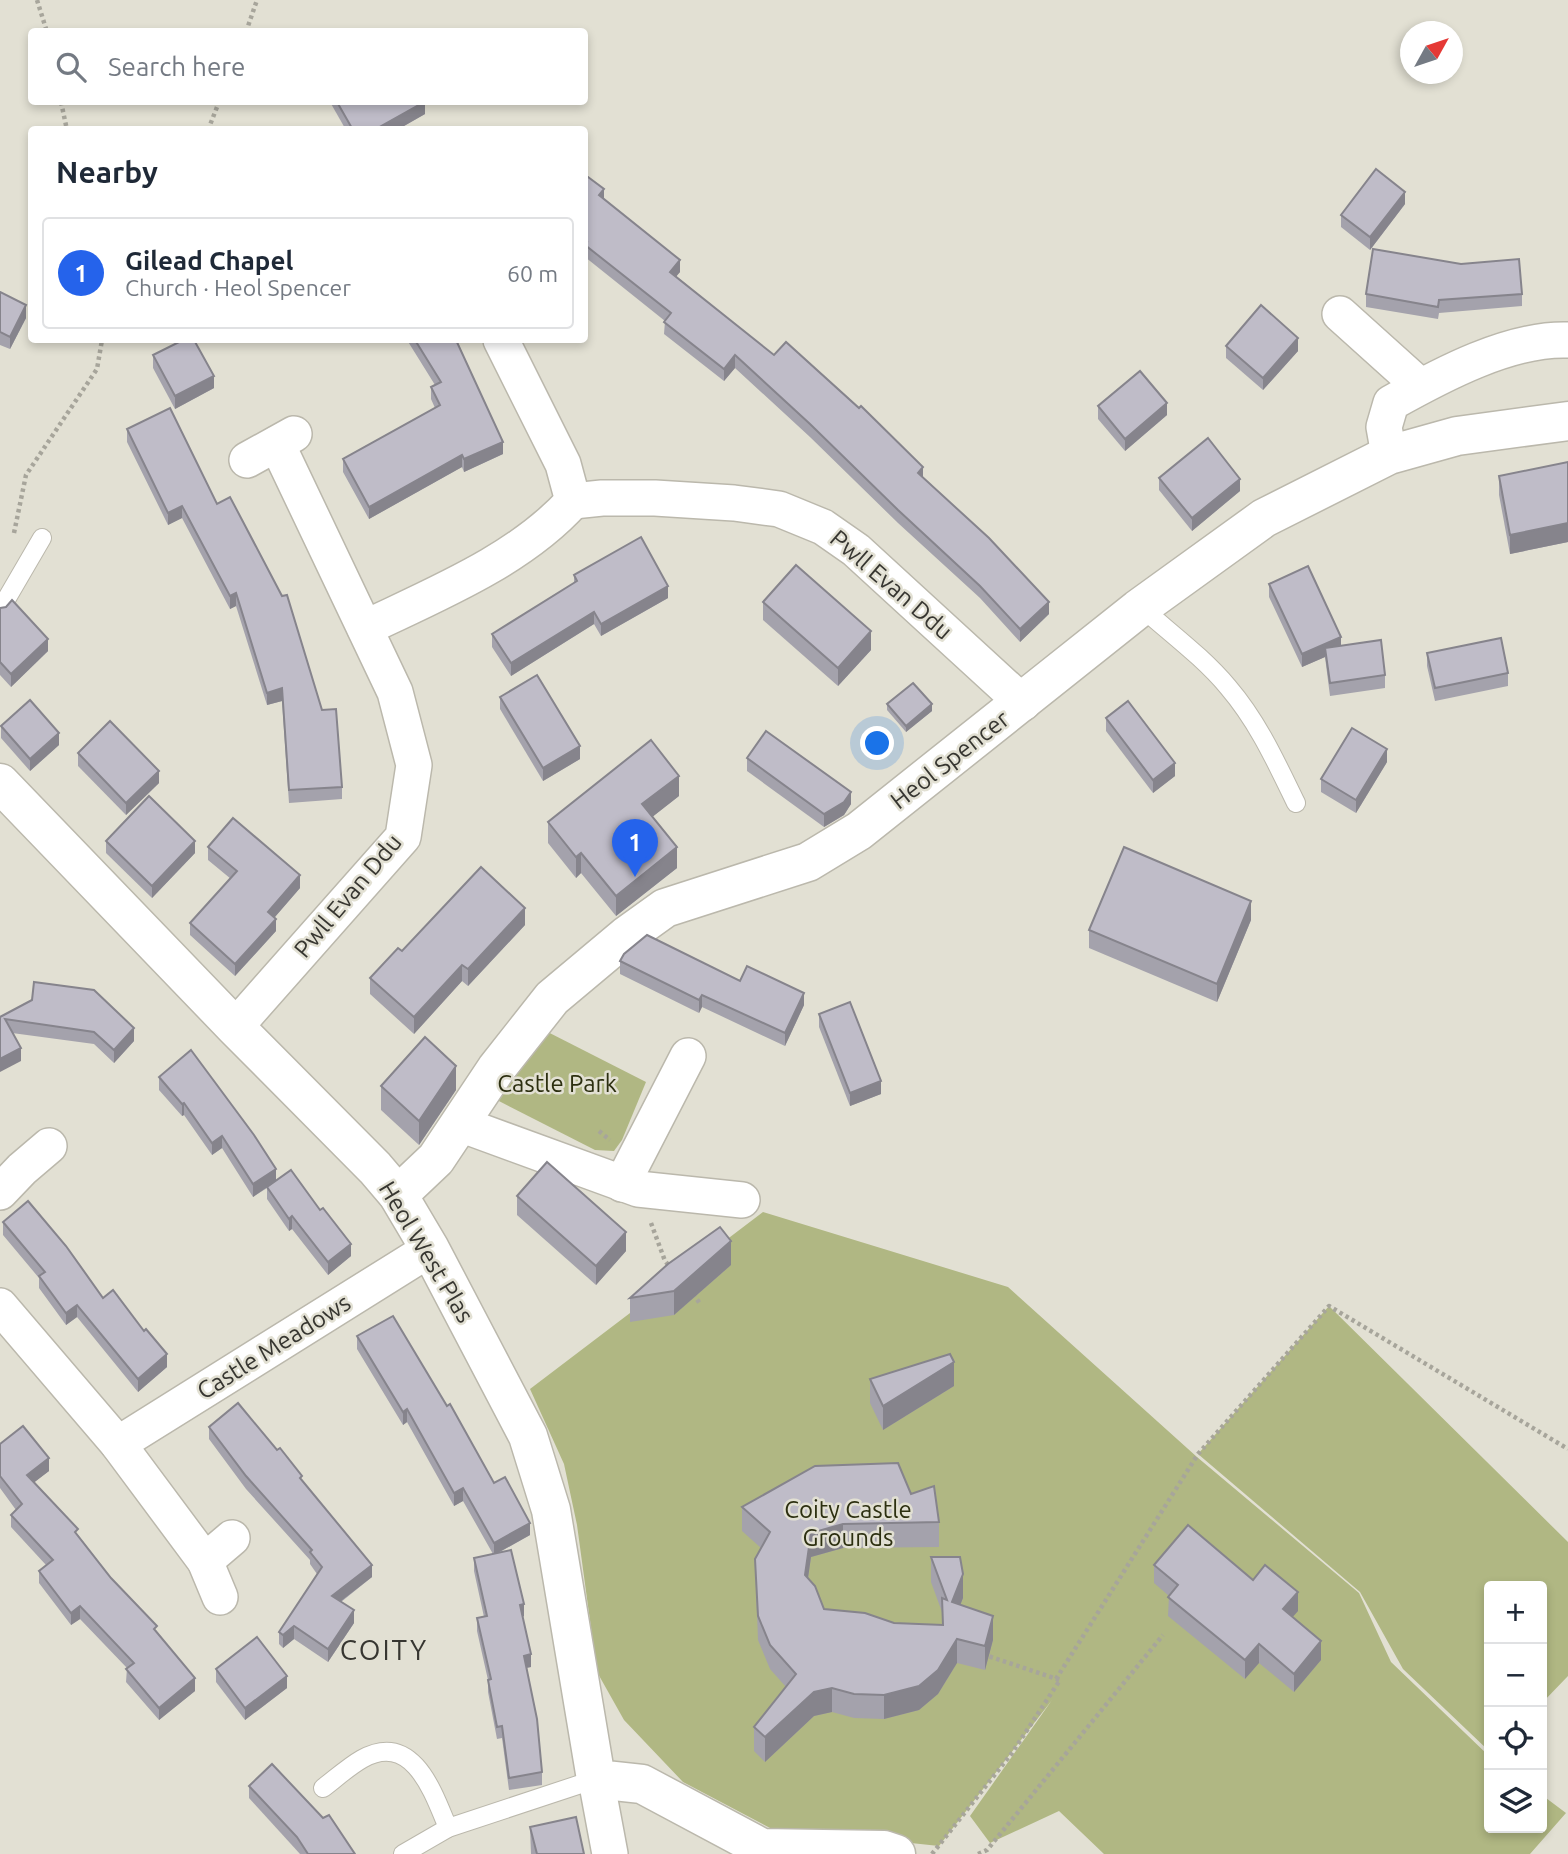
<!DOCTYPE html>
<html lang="en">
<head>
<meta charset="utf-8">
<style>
	body { margin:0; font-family:Ubuntu,sans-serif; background:#f2f2f3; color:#1f2937 }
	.controls { position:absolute; right:21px; bottom:21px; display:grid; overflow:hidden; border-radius:7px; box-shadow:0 4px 10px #0003 }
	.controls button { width:63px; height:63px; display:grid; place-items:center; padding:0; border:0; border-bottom:2px solid #e0e1e3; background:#fff; color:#1f2937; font:35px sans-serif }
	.compass { position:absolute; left:1400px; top:21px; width:63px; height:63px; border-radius:50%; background:#fff; box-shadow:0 4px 10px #0003; rotate:50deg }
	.you { position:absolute; left:878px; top:744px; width:24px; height:24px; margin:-18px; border:5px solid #fff; border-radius:50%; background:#1a73e8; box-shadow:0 0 0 10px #1a73e833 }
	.badge { display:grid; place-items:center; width:46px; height:46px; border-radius:50%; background:#2563eb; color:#fff; font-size:23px; font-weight:700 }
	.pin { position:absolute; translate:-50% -58px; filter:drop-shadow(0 2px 4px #0008) }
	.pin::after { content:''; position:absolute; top:37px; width:24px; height:21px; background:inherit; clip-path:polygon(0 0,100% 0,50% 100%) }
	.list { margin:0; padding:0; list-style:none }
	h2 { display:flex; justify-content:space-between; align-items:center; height:91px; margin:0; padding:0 28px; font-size:30px }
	h2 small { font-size:23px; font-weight:400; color:#747a83 }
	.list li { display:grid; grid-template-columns:46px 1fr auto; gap:21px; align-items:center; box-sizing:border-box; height:112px; margin:0 14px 14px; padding:0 14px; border:2px solid #e0e1e3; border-radius:7px }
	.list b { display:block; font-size:26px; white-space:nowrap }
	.list p { margin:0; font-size:23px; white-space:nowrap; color:#747a83 }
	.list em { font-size:23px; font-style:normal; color:#747a83 }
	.icon { flex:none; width:38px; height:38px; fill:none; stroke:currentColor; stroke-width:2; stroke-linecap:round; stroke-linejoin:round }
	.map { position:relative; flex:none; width:1568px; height:1854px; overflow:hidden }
	.search { position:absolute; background:#fff; box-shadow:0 4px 10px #0003; left:28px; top:28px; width:560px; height:77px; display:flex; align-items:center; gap:18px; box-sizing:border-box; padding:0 24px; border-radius:7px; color:#747a83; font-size:26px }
	.panel { position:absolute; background:#fff; box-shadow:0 4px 10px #0003; left:28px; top:126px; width:560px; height:217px; border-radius:7px }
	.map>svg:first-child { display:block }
	.green { fill:#b0b783 }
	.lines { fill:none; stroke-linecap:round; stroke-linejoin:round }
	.service-casing { stroke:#bbb8ac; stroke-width:20 }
	.minor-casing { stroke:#bbb8ac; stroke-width:38 }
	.tertiary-casing { stroke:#bbb8ac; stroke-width:41 }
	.path { stroke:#a7a59b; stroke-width:4.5; stroke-dasharray:3.5 3.5; stroke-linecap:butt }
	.service { stroke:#fff; stroke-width:18 }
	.minor { stroke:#fff; stroke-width:35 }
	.tertiary { stroke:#fff; stroke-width:38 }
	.wall { fill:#a4a2ac }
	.shaded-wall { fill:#86848c }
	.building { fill:#bfbcc8; stroke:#86848c; stroke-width:2 }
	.labels { text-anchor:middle; stroke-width:5; stroke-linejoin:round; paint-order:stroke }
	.street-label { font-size:24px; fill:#373631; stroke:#e2e0d3 }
	.park-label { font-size:24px; fill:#2c2f10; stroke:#e2e0d3 }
	.quarter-label { font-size:28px; letter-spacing:2px; fill:#373631; stroke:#e2e0d3 }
</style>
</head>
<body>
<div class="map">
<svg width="1568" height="1854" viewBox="0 0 1568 1854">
	<rect width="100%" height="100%" fill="#e2e0d3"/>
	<!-- green -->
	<g class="green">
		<path d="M532 1024 646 1082 622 1140 614 1151 595 1150 495 1099Z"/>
		<path d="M763 1212 1008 1287 1197 1457 1359 1593 1391 1662 1489 1756V1828H1542V1795L1566 1813 1530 1854H1104L1059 1811 990 1843 970 1816 1052 1700 939 1846 770 1828 683 1782 624 1720 597 1672 577 1525 564 1464 530 1389Z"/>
		<path d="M1329 1306 1568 1542V1676L1542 1703V1586H1489V1751L1403 1669 1360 1592 1198 1454Z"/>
	</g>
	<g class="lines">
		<defs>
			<g id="service">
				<path d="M1141 607C1170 633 1203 657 1228 687 1258 722 1276 762 1296 803"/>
				<path d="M0 610 42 538"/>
				<path d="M323 1788C335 1779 348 1767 362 1759 413 1731 433 1792 448 1828"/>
				<path d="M403 1854 448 1828 596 1779"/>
			</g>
			<g id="minor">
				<path d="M1340 314 1420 386"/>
				<path d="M1389 455 1384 427 1391 403C1441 375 1510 338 1568 340"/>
				<path d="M247 460 294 434"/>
				<path d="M573 501 602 498H655L734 503 779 509 823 527 856 550 1023 703"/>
				<path d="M365 628C436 594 520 560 573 501L563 464 501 340"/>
				<path d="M235 1027 403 837 414 765 395 692 277 444"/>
				<path d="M460 1124 638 1189 742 1200"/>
				<path d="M622 1184 688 1056"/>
				<path d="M0 1192 22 1169 49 1146"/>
				<path d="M0 1306 118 1444 205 1561 220 1597"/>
				<path d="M118 1444 430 1249"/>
				<path d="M205 1561 232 1538"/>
				<path d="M596 1779 610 1854"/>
			</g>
			<g id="tertiary">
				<path d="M0 783 235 1027 375 1168 398 1195 430 1249 528 1436 551 1510 596 1779 642 1784 762 1848 884 1850 896 1854"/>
				<path d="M398 1195 436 1159 496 1069 552 998 626 936 665 908 808 862 859 831 1138 609 1264 518 1389 455 1457 436 1568 421"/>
			</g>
		</defs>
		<!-- service casing -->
		<use href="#service" class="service-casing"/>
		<!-- minor casing -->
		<use href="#minor" class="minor-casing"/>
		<!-- tertiary casing -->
		<use href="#tertiary" class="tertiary-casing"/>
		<!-- path -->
		<g class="path">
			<path d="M37 0 47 32"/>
			<path d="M246 32 257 0"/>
			<path d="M61 102 67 130"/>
			<path d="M208 130 219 102"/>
			<path d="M14 533 26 475 97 369 102 340"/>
			<path d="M599 1131 610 1140"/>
			<path d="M651 1223 665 1261 671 1268"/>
			<path d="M693 1294 701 1305"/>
			<path d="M1056 1679 1198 1454 1329 1306 1568 1449"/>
			<path d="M932 1854 1012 1753 1060 1680 985 1655"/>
			<path d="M978 1854 987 1850 1163 1635"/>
		</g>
		<!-- service -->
		<use href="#service" class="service"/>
		<!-- minor -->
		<use href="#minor" class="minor"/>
		<!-- tertiary -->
		<use href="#tertiary" class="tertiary"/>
	</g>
	<!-- wall -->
	<g class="wall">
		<path d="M330 102H425V114L397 130H346Z"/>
		<path d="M584 174 604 199 680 272 676 276 923 478 1049 614 1020 642 980 598 898 523 810 437 735 368 724 381 664 334 665 321 585 257Z"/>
		<path d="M1405 204 1370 250 1341 227V215Z"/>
		<path d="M0 292 26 318 10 349 0 345Z"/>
		<path d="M1366 294H1522V306L1439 313 1438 319 1366 307Z"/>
		<path d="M407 340H457L503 454 464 472 462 467 369 519 343 472V459L435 408 431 399V387L435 385Z"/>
		<path d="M1226 346 1298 351 1263 390 1226 358Z"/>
		<path d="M153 355 214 388 175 409 153 368Z"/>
		<path d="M1098 406 1167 415 1125 451 1098 419Z"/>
		<path d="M170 408 342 787V799L289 803 282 701 267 705 236 606 230 609 182 518 168 525 127 442V429Z"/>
		<path d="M1568 462V542L1510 554 1499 495V476Z"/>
		<path d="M1159 478 1240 491 1192 531 1159 490Z"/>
		<path d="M574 575 668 598 601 636 594 624 511 676 492 647V634L574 583Z"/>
		<path d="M1269 584 1341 646 1385 675V688L1330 696 1325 657 1302 667 1269 597Z"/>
		<path d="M763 602 871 650 838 686 763 620Z"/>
		<path d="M0 608 48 651 11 687 0 675Z"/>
		<path d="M1427 653 1508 673V686L1435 701 1427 666Z"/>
		<path d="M500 697 580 759 543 781 500 709Z"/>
		<path d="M887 704 932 711 906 732 887 710Z"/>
		<path d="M1106 718 1175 776 1153 793 1106 731Z"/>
		<path d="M1 726 59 745 30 771 1 738Z"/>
		<path d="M78 753 159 783 126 815 78 766Z"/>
		<path d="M747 758 851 804 844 815 824 827 747 771Z"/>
		<path d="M1387 762 1356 813 1321 792V779Z"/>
		<path d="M679 796 652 817 677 868 616 916 581 873 576 878 548 843V822Z"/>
		<path d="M106 841 195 853 152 898 106 853Z"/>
		<path d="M208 847 300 888 274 918 276 931 235 976 190 935V923L231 879 208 860Z"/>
		<path d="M1251 920 1217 1002 1089 948V930Z"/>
		<path d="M525 925 468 986 462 981 414 1034 370 994V978L402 951Z"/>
		<path d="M620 961 740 981 804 1005 785 1046 702 1007 699 1013 620 974Z"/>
		<path d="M32 1000 134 1041 114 1063 94 1044 12 1033 21 1061 0 1017Z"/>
		<path d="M819 1014 881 1094 850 1106 819 1027Z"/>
		<path d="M159 1077 276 1180 351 1256 328 1275 292 1229 289 1231 267 1199V1188L253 1197 222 1148 212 1155 184 1115 182 1116 159 1090Z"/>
		<path d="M381 1086 456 1090 419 1145 381 1110Z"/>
		<path d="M517 1196 626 1251 596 1285 517 1215Z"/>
		<path d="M3 1222 103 1298 167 1367 138 1392 77 1317 66 1325 39 1288V1278L3 1235Z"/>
		<path d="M731 1265 674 1315 630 1322V1298Z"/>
		<path d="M357 1336 447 1406 494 1483 530 1535 498 1553 524 1616 523 1617 531 1667 527 1668 542 1772V1785L509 1790 502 1738 497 1739 488 1692V1680L477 1631V1618L484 1617 474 1571V1558L493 1554 463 1501 454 1506 407 1422 403 1425 357 1349Z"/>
		<path d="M870 1379 954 1386 883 1430 870 1403Z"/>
		<path d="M209 1427 302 1481 372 1577 341 1602 354 1623 328 1662 294 1639 283 1648 279 1644V1632L317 1574 310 1564V1560L246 1489 209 1439Z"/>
		<path d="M0 1444 49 1471 34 1482 78 1535 111 1578 157 1633 195 1691 159 1720 126 1682 127 1668 80 1619 71 1625 39 1583V1571L46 1565 11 1527V1515L16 1510 0 1488Z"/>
		<path d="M911 1494 939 1522V1547L843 1548 811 1557 808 1578 824 1609 894 1623 943 1625 942 1612 931 1582V1557L963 1598 960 1605 993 1640 985 1670 957 1663 938 1694 919 1710 884 1719 854 1718 832 1712 814 1716 765 1762 754 1751V1727L786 1687 770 1669 758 1640 755 1559 761 1548 742 1531V1507Z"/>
		<path d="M1154 1565 1253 1580 1298 1611 1292 1617 1321 1660 1294 1692 1259 1663 1245 1679 1168 1616 1169 1596 1154 1583Z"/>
		<path d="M216 1669 287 1688 245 1720 216 1682Z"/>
		<path d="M249 1786 355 1854H300L249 1798Z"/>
		<path d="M530 1827 584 1854H531Z"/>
	</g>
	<!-- shaded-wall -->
	<g class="shaded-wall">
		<path d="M425 102V114L397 130H374Z"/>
		<path d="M604 189V202L599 195Z"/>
		<path d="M1405 192V204L1370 250V237Z"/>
		<path d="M680 260V272L670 284V272Z"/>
		<path d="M26 305V318L10 349V337Z"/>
		<path d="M1298 338V351L1263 390V378Z"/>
		<path d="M735 355V368L724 381V369Z"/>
		<path d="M214 376V388L175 409V396Z"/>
		<path d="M1167 403V415L1125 451V439Z"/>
		<path d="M503 442V454L464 472V459Z"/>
		<path d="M462 455V467L369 519V507Z"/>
		<path d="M923 467V480L918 473Z"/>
		<path d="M1240 479V491L1192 531V518Z"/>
		<path d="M182 506V518L168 525V513Z"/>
		<path d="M1568 523V542L1510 554V535Z"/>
		<path d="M668 586V598L601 636V624Z"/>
		<path d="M236 593V606L230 609V596Z"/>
		<path d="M1049 602V614L1020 642V629Z"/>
		<path d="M594 612V624L511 676V663Z"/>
		<path d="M871 631V650L838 686V668Z"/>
		<path d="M1341 637V649L1325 648V657L1302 667V654Z"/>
		<path d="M48 639V651L11 687V674Z"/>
		<path d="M282 688V701L267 705V693Z"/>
		<path d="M932 704V711L906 732V726Z"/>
		<path d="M59 733V745L30 771V759Z"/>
		<path d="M580 746V759L543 781V768Z"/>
		<path d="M1387 749V762L1356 813V800Z"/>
		<path d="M1175 763V776L1153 793V780Z"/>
		<path d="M159 771V783L126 815V803Z"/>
		<path d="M679 776V796L642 825V804Z"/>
		<path d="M851 792V804L844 815 824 827V814Z"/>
		<path d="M195 841V853L152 898V886Z"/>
		<path d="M677 847V868L616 916V896Z"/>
		<path d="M581 853V873L576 878V857Z"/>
		<path d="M300 875V888L268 925V912Z"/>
		<path d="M1251 901V920L1217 1002V984Z"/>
		<path d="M525 908V925L468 986V969Z"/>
		<path d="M276 919V931L235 976V964Z"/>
		<path d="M462 965V981L414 1034V1017Z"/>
		<path d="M804 993V1005L785 1046V1033Z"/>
		<path d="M702 995V1007L699 1013V1000Z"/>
		<path d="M134 1028V1041L114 1063V1050Z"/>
		<path d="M21 1048V1061L0 1072V1059Z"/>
		<path d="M456 1066V1090L419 1145V1121Z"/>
		<path d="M881 1081V1094L850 1106V1093Z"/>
		<path d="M184 1103V1115L182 1116V1104Z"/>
		<path d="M222 1136V1148L212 1155V1143Z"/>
		<path d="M276 1169V1181L253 1197V1184Z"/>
		<path d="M292 1216V1229L289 1231V1219Z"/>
		<path d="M626 1232V1251L596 1285V1266Z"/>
		<path d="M731 1241V1265L674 1315V1291Z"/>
		<path d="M351 1244V1256L328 1275V1262Z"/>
		<path d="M77 1305V1317L66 1325V1313Z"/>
		<path d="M167 1354V1367L138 1392V1379Z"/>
		<path d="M954 1362V1386L883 1430V1406Z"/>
		<path d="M407 1409V1422L403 1425V1412Z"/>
		<path d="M49 1458V1471L27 1488V1475Z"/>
		<path d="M463 1488V1501L454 1506V1493Z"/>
		<path d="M530 1523V1535L494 1555V1543Z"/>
		<path d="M843 1524V1548L811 1557 805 1599V1575L811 1533Z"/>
		<path d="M372 1565V1577L332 1608V1596Z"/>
		<path d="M963 1574V1598L952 1626V1602Z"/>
		<path d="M1298 1592V1611L1283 1628V1609Z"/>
		<path d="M524 1604V1616L520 1617V1605Z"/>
		<path d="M80 1606V1619L71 1625V1613Z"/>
		<path d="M354 1610V1623L328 1662V1649Z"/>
		<path d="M993 1616V1640L985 1670V1646Z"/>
		<path d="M294 1626V1639L283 1648V1635Z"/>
		<path d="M957 1639V1663L938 1694 919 1710 884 1719V1695Z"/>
		<path d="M1321 1641V1660L1294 1692V1674Z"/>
		<path d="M1259 1644V1663L1245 1679V1660Z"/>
		<path d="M531 1654V1667L524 1668V1656Z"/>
		<path d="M287 1676V1688L245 1720V1708Z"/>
		<path d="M195 1678V1691L159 1720V1708Z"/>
		<path d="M832 1688V1712L814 1716 765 1762V1737L814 1692Z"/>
	</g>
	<!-- building -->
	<g class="building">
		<path d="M337 102H424L374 130H353Z"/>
		<path d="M1376 169 1405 192 1370 237 1341 215Z"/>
		<path d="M584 174 604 189 599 195 680 260 670 272 774 355 786 342 859 408 861 406 923 467 918 473 989 538 1049 602 1020 629 980 586 898 510 810 424 735 355 724 369 664 322 671 313 585 245 587 242 584 240Z"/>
		<path d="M1373 249 1461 264 1519 259 1522 294 1439 300 1438 307 1366 294Z"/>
		<path d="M0 292 26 305 10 337 0 332Z"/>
		<path d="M1261 305 1298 338 1263 378 1226 346Z"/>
		<path d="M183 340H194L214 376 175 396 153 355Z"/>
		<path d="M415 340H456L503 442 464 459 462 455 369 507 343 459 440 405 431 387 441 382Z"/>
		<path d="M1140 371 1167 403 1125 439 1098 406Z"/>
		<path d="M170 408 217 504 230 497 282 596 287 595 322 710 336 709 342 787 289 790 282 688 267 693 236 593 230 596 182 506 168 513 127 429Z"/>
		<path d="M1208 438 1240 479 1192 518 1159 478Z"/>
		<path d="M1568 462V523L1510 535 1499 476Z"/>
		<path d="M641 537 668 586 601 624 594 612 511 663 492 634 577 581 574 575Z"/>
		<path d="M796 565 871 631 838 668 763 602Z"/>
		<path d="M1308 566 1341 637 1302 654 1269 584Z"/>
		<path d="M12 600 48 639 11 674 0 662V608L6 607Z"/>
		<path d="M1501 638 1508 673 1435 688 1427 653Z"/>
		<path d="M1381 640 1385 675 1330 683 1325 648Z"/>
		<path d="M537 675 580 746 543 768 500 697Z"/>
		<path d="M913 683 932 704 906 726 887 704Z"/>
		<path d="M30 700 59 733 30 759 1 726Z"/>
		<path d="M1128 701 1175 763 1153 780 1106 718Z"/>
		<path d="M110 721 159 771 126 803 78 753Z"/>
		<path d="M1352 728 1387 749 1356 800 1321 779Z"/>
		<path d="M766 731 851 792 844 802 824 814 747 758Z"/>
		<path d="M651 740 679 776 642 804 677 847 616 896 581 853 576 857 548 822Z"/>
		<path d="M149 796 195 841 152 886 106 841Z"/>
		<path d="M233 818 300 875 268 912 276 919 235 964 190 923 237 871 208 847Z"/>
		<path d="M1124 847 1251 901 1217 984 1089 930Z"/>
		<path d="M481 867 525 908 468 969 462 965 414 1017 370 978 398 948 402 951Z"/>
		<path d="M647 935 740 981 747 966 804 993 785 1033 702 995 699 1000 620 961 624 954Z"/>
		<path d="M34 982 94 990 134 1028 114 1050 94 1032 5 1019 21 1048 0 1059V1017L32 1000Z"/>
		<path d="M850 1002 881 1081 850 1093 819 1014Z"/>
		<path d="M425 1037 456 1066 419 1121 381 1086Z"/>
		<path d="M191 1050 254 1135 276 1169 253 1184 222 1136 212 1143 184 1103 182 1104 159 1077Z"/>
		<path d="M547 1162 626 1232 596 1266 517 1196Z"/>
		<path d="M291 1170 320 1210 323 1208 351 1244 328 1262 292 1216 289 1219 267 1187Z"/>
		<path d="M28 1201 66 1246 103 1298 113 1290 144 1331 146 1329 167 1354 138 1379 77 1305 66 1313 39 1276 45 1272 3 1222Z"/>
		<path d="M720 1227 731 1241 674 1291 630 1298 668 1264Z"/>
		<path d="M393 1316 447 1406 450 1404 494 1483 505 1477 530 1523 494 1543 463 1488 454 1493 407 1409 403 1412 357 1336Z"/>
		<path d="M950 1354 954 1362 883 1406 870 1379Z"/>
		<path d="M238 1403 277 1450 280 1448 302 1476 300 1478 372 1565 332 1596 354 1610 328 1649 294 1626 283 1635 279 1632 322 1567 310 1552 312 1550 246 1476 209 1427Z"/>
		<path d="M23 1426 49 1458 27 1475 78 1529 75 1532 111 1578 157 1626 154 1629 195 1678 159 1708 126 1669 134 1663 80 1606 71 1613 39 1571 53 1560 11 1515 22 1504 0 1476V1444Z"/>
		<path d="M898 1463 911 1494 934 1486 939 1522 843 1524 811 1533 805 1575 815 1586 824 1609 865 1613 894 1623 943 1625 942 1598 947 1600 931 1557H960L963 1574 952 1602 993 1616 985 1646 957 1639 938 1670 919 1686 884 1695 854 1694 832 1688 814 1692 765 1737 754 1727 796 1674 770 1645 758 1616 755 1559 770 1532 742 1507 815 1466Z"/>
		<path d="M1188 1525 1253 1580 1265 1565 1298 1592 1283 1609 1321 1641 1294 1674 1259 1644 1245 1660 1168 1597 1178 1585 1154 1565Z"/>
		<path d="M511 1550 524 1604 520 1605 531 1654 524 1656 537 1719 542 1772 509 1778 502 1726 497 1727 488 1680 491 1679 477 1618 487 1616 474 1558Z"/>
		<path d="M257 1637 287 1676 245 1708 216 1669Z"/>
		<path d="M272 1764 323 1818 329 1815 355 1854H308L297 1837 249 1786Z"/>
		<path d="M576 1817 584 1854H537L530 1827Z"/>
	</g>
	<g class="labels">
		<!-- street labels -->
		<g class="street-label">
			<text transform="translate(891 585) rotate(41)" y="8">Pwll Evan Ddu</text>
			<text transform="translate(950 760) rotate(-38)" y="8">Heol Spencer</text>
			<text transform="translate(348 896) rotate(-50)" y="8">Pwll Evan Ddu</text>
			<text transform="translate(426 1252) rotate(59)" y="8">Heol West Plas</text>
			<text transform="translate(274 1347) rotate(-32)" y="8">Castle Meadows</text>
		</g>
		<!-- park labels -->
		<g class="park-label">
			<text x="557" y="1092">Castle Park</text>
			<text x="848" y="1518">Coity Castle<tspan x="848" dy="28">Grounds</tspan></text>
		</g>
		<!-- quarter labels -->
		<g class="quarter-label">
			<text x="384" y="1660">COITY</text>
		</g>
	</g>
</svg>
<div class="controls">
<button>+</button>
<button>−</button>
<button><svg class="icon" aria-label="locate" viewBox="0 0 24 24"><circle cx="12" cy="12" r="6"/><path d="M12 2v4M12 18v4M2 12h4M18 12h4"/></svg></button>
<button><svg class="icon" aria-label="layers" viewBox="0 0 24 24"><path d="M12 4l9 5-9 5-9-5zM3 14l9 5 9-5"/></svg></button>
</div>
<svg class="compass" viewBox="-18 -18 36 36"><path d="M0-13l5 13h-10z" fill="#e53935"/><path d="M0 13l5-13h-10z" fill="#747a83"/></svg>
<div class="you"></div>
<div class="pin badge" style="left:635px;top:877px">1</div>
<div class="search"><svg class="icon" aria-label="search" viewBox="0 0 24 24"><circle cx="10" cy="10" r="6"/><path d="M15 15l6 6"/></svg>Search here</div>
<section class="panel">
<h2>Nearby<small></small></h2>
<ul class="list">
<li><span class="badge">1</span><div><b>Gilead Chapel</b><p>Church · Heol Spencer</p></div><em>60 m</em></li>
</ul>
</section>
</div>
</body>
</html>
